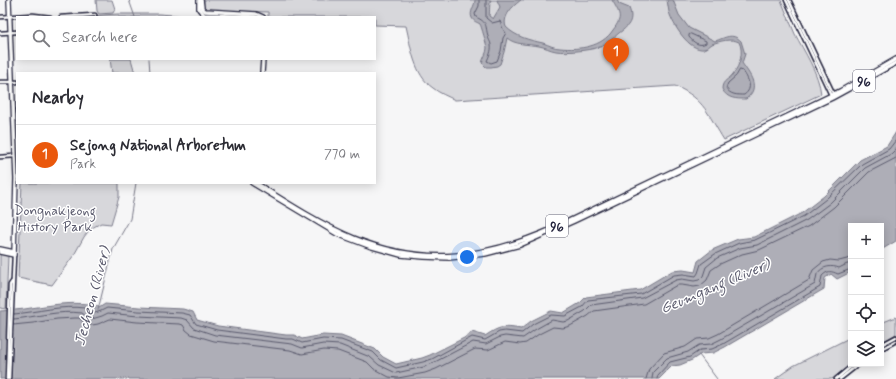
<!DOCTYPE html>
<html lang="en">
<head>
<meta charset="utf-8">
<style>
	body { margin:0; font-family:Mynerve,sans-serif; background:#f7f7f7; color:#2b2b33 }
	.controls { position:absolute; right:12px; bottom:12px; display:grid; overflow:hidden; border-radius:0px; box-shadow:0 2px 10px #0003 }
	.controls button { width:36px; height:36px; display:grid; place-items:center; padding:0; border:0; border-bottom:1px solid #e1e1e2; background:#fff; color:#2b2b33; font:20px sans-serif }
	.you { position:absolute; left:467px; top:257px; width:14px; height:14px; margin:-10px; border:3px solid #fff; border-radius:50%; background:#1a73e8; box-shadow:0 0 0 6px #1a73e833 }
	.badge { display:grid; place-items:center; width:26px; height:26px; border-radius:50%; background:#ea580c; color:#fff; font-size:13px; font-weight:700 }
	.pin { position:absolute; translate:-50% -33px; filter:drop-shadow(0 1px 2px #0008) }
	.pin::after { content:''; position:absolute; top:21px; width:14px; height:12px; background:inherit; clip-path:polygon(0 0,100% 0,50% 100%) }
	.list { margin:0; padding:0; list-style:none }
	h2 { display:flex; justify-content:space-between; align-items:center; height:52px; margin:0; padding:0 16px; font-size:17px }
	h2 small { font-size:13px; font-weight:400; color:#7c7c81 }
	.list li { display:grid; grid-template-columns:26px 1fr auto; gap:12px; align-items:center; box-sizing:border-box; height:60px; padding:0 16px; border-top:1px solid #e1e1e2 }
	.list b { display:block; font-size:15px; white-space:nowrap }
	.list p { margin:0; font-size:13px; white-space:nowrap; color:#7c7c81 }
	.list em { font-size:13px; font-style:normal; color:#7c7c81 }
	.icon { flex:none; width:22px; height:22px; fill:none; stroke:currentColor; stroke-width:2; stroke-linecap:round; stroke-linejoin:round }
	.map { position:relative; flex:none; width:896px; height:379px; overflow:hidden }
	.search { position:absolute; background:#fff; box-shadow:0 2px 10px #0003; left:16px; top:16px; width:360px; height:44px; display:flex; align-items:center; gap:10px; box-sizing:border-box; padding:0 14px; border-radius:0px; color:#7c7c81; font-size:15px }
	.panel { position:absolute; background:#fff; box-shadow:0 2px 10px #0003; left:16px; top:72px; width:360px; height:112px; border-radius:0px }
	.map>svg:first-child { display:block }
	.green { fill:#d7d7db; stroke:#7c7c8b }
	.water { fill:#aeaeb7; stroke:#767685 }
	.pier { fill:#f6f6f7 }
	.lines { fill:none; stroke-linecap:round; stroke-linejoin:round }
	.shore { stroke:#5a5a6d; stroke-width:1 }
	.stream { stroke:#767685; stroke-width:1 }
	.minor-casing { stroke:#22223b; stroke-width:5.5 }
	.major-casing { stroke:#22223b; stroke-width:6 }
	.minor { stroke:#fff; stroke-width:2.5 }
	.major { stroke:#fff; stroke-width:3.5 }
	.labels { text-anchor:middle; stroke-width:3; stroke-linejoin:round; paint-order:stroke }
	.shield { fill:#fff; stroke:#646476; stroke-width:1 }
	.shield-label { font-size:13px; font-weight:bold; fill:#22223b }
	.park-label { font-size:14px; fill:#58586b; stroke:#fff }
	.water-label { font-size:15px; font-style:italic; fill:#5a5a6d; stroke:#fff }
</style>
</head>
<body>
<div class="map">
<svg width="896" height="379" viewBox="0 0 896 379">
	<rect width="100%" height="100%" fill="#f6f6f7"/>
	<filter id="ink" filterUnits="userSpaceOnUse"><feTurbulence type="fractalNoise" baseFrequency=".025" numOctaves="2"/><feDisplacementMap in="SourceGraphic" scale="8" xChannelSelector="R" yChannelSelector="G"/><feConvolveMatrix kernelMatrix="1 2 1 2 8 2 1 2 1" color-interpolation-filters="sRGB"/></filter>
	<g filter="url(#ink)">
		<!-- green -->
		<g class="green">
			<path d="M96 0H112L115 9 113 13 99 14 97 11Z"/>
			<path d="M204 0H781C786 11 790 23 795 34 804 51 819 74 821 94L724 140C708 115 705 99 675 86L455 100C447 96 439 93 433 88 414 75 411 47 406 26L375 25V17H268V12L207 10 204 6Z"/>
			<path d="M118 14H159L200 17H72Z"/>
			<path d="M110 59H131L135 73H112Z"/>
			<path d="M22 183H119V197L111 224 101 223 90 229 84 237 74 255 52 285 18 278Z"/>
			<path d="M0 254 8 256 6 309 0 308Z"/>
			<path d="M896 317V334L881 343V323Z"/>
			<path d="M851 337V364L832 379H775L793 366Z"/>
		</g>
		<!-- water -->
		<g class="water">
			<path d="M475 0H491C489 3 490 11 489 16L493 19 500 7 497 0H521C513 6 502 16 506 27 516 37 529 40 543 43 549 45 554 48 560 48 580 50 602 47 613 30 623 17 620 14 612 0H617L619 4 629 8C634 20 629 26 619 33 614 37 610 41 605 45 596 50 566 53 556 51 550 50 545 47 539 46 528 44 515 45 507 38L504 52 500 64 497 66 491 67H486L482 63C483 58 487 53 487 48 487 46 481 25 480 24 477 22 474 22 472 18 469 12 475 6 475 0Z"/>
			<path d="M667 0H673L679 15 689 28 715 41C725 38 732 32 741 41L745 54 742 63C750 75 761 87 746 99 736 99 727 99 722 89 722 80 729 80 733 74 740 65 744 52 739 42 731 38 720 41 712 44 709 46 708 48 704 49 689 51 673 25 669 12 668 8 668 4 667 0Z"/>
			<path d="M896 132V241L881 250V226H851V272L837 279 831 274 825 278 824 289 725 347 713 353 701 354 692 360 680 365 672 366 659 379H0V311C10 310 21 310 31 308 52 305 67 302 88 304L92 311 97 305 99 308 105 304 139 307 183 309 193 312 197 320 218 326 286 335H294L302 339 323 335 341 336 375 349 383 357 396 364 422 358 430 355 464 338 472 332 485 336C500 326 503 326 521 329L531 321 551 311 563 313 580 303 586 297 640 290 672 271 683 270 695 272 698 261 712 250 738 239 754 237 802 213 824 196 860 160 887 146Z"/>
		</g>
		<!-- pier -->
		<path class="pier" d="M7 308H15L12 379H4Z"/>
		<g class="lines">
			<!-- shore -->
			<g class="shore">
				<path d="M479 0V6L475 14 476 17C488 23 485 25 488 36 488 39 491 42 491 45 492 51 489 56 487 61L491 63 497 61 501 51 503 38 506 33 503 29 500 21 492 23 486 18V0"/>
				<path d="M691 34 706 41V43C699 47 693 42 689 37V35Z"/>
				<path d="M740 70 743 71C748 79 754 88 744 95 737 95 730 95 726 88L728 83 736 76Z"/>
				<path d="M14 314C38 312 61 305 85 308L89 313 92 314 101 311 107 308 138 311 182 313 190 315 196 324 217 330 286 339H293L302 343 323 339 341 340 373 352 381 360 396 368 423 362 432 359 472 337 485 340 499 332 505 331 522 333 533 324 551 315 565 316 582 307 588 300 641 294 674 275 683 274 696 276 698 273 701 264 715 254 739 243 755 240 804 216 826 199 862 164 889 149 896 140"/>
				<path d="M14 319C36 317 59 310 82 313L87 317 92 319 102 316 108 313 138 316 181 318 187 320 194 328 215 335 292 344 302 348 323 344 340 345 370 357 379 365 396 373 424 367 433 363 473 342 486 344 500 337 505 336 523 338 536 329 552 320 563 322 568 321 585 311 591 305 642 298 676 280 682 279 694 281 699 280 703 276 706 267 717 258 740 248 757 245 807 220 830 203 865 168 891 154 896 149"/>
				<path d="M13 325 33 323 57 319 75 318H79L86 324 92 325 98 324 110 319 137 322 180 324 183 325 186 330 191 334 214 341 290 350 302 354 324 350 338 351 367 362 374 369 389 377 398 378 425 373 436 369 475 349 488 350 505 342 520 344 526 343 539 334 553 327 563 328 570 326 588 316 594 311 644 304 677 285H682L694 287 700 286 707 280 711 270 720 264 742 254 759 250 809 226 834 207 869 172 896 158"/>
				<path d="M646 379 649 369 664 353 685 347 697 339 709 338 718 334 809 280 813 270 823 262 830 260 839 261 851 258"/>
				<path d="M652 379 653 372 667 358 688 352 699 345 711 344 721 339 815 284C816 281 816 277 817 274 822 266 832 265 839 268L847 264H851"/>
				<path d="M657 379 658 375 670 362 690 357 700 350 712 349 723 344 820 287 822 276C828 270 831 271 838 274L851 269"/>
			</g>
			<!-- stream -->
			<g class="stream">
				<path d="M129 0 135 17"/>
				<path d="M149 59 150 73"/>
				<path d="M98 310 113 249 130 219 136 183"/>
				<path d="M699 355 717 379"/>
			</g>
			<defs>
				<g id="minor">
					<path d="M786 0 831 95"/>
					<path d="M789 0 834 95"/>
					<path d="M0 17 33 15 50 17"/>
					<path d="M61 17 95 15"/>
					<path d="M0 33 17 32"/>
					<path d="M0 82H17"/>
					<path d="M0 157 15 156"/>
					<path d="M881 345 896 337"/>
					<path d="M881 349 896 341"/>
					<path d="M7 379 10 285 12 282"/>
					<path d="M9 379 14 255"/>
					<path d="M836 379 854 364"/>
					<path d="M840 379 859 364"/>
				</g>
				<g id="major">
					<path d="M199 0V9L204 15 255 17"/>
					<path d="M201 0 202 8 205 11 256 14 263 17"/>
					<path d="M262 73 263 59"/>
					<path d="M252 183 337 234 369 246 401 255 424 257 449 258 485 254 520 245 574 221 832 98 896 63"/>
					<path d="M256 183C286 202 322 225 354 238 425 267 486 258 554 228L840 91 896 59"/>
					<path d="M0 249 14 252"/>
					<path d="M0 252 14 255 16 179 9 0"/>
				</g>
			</defs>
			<!-- minor casing -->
			<use href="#minor" class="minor-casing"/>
			<!-- major casing -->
			<use href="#major" class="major-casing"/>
			<!-- minor -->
			<use href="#minor" class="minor"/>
			<!-- major -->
			<use href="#major" class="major"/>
		</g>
	</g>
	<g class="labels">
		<!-- shield labels -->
		<g class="shield">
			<rect x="853" y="70" width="22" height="22" rx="3"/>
			<rect x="546" y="215" width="22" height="22" rx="3"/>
		</g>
		<g class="shield-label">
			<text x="864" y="86">96</text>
			<text x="557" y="231">96</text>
		</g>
		<!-- park labels -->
		<g class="park-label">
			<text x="55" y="215">Dongnakjeong<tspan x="55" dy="16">History Park</tspan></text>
		</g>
		<!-- water labels -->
		<g class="water-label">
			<text transform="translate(715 286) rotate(-23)" y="5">Geumgang (River)</text>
			<text transform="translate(92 296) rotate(-75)" y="5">Jecheon (River)</text>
		</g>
	</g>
</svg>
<div class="controls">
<button>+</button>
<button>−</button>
<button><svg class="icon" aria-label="locate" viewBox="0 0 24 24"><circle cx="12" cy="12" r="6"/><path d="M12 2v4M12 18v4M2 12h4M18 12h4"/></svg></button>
<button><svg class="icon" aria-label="layers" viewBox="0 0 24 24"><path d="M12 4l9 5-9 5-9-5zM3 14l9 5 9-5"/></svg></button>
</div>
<div class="you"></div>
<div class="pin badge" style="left:616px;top:71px">1</div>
<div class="search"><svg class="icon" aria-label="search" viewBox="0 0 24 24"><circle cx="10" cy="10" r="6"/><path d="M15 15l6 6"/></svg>Search here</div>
<section class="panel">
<h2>Nearby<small></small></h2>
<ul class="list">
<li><span class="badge">1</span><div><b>Sejong National Arboretum</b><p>Park</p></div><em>770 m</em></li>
</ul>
</section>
</div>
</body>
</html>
